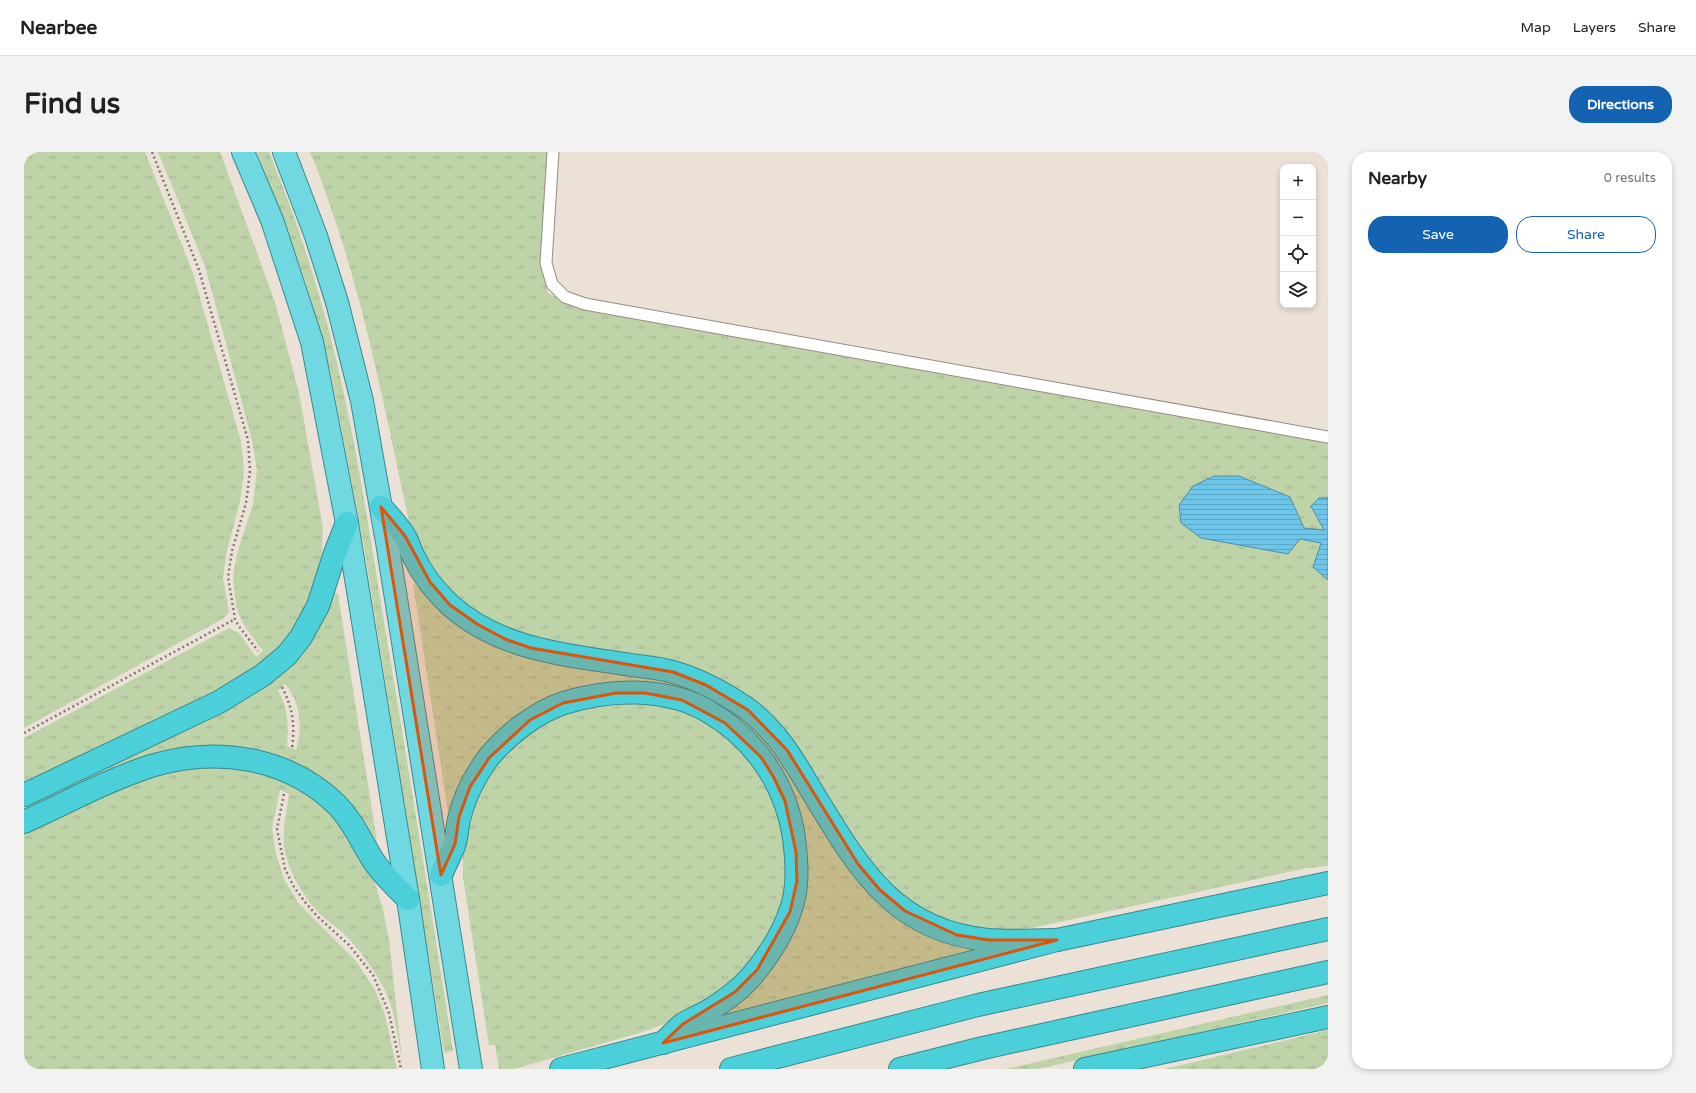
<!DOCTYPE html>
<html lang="en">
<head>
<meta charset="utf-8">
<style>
	body { margin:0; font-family:"Varela Round",sans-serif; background:#f2f2f2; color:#202124 }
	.controls { position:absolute; right:12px; top:12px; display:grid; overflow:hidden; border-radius:8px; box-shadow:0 2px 6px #0003 }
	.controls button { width:36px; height:36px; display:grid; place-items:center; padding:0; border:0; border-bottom:1px solid #e0e0e0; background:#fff; color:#202124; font:20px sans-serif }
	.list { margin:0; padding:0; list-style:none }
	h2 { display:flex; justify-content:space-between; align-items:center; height:52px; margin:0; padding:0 16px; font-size:17px }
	h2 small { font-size:13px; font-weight:400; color:#757577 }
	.actions { display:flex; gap:8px; padding:12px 16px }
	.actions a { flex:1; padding:9px 0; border:1px solid #1363b2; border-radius:16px; text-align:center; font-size:14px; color:#1363b2 }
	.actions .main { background:#1363b2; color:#fff }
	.icon { flex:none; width:22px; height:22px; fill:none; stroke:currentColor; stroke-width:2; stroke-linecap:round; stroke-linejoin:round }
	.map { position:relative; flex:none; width:1304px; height:917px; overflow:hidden; border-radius:16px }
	header { display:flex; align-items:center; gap:24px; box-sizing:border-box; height:56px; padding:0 20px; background:#fff; border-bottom:1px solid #e0e0e0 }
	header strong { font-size:19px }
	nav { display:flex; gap:22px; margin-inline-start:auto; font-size:14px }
	.intro { display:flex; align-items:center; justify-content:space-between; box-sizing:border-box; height:96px; padding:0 24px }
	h1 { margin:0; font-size:28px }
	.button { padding:10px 18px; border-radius:16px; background:#1363b2; color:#fff; font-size:14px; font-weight:700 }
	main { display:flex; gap:24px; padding:0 24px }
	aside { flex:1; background:#fff; border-radius:16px; box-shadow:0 2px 6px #0003 }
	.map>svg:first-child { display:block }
	.grass { fill:url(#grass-tufts); fill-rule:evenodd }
	.water { fill:url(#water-rules); stroke:#518da6 }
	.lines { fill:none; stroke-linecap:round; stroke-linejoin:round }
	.service-casing { stroke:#958c82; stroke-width:13 }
	.trunk-casing { stroke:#368a90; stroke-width:24 }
	.motorway-casing { stroke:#368a90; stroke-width:24 }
	.path { stroke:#7f7872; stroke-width:2.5; stroke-dasharray:2 3; stroke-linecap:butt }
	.service { stroke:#fff; stroke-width:11 }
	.trunk { stroke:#6fd8e0; stroke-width:22 }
	.motorway { stroke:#4bcfd9; stroke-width:22 }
	.marked { fill:#dd550c; fill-opacity:0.2; stroke:#dd550c; stroke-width:3; stroke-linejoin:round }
</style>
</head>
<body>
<header>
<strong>Nearbee</strong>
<nav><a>Map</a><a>Layers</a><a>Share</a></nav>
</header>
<div class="intro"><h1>Find us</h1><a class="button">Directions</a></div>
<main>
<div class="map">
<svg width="1304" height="917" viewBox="0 0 1304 917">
	<defs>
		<pattern id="grass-tufts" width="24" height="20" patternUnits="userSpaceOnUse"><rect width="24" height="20" fill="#bed3a8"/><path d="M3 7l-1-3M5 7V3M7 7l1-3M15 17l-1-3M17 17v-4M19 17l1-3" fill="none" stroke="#a2b48f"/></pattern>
		<pattern id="water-rules" width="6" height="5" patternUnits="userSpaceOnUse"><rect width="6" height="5" fill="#6ec5ea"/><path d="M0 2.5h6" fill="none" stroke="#5ea8c7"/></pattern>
	</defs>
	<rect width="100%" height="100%" fill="#ebe1d7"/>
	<!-- grass -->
	<g class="grass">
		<path d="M0 0H121L169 121 217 289 220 319 216 350 203 398 199 426 205 460 200 466 0 576Z"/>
		<path d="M134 0H196L251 150 275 241 299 376 297 413 282 460 256 496 221 525 0 634V586L205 476 215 481 232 505 239 499 221 475 216 465 212 454 209 424 213 402 229 352 233 318 228 288 181 114Z"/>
		<path d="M233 0H245C273 68 296 139 313 211 333 296 346 384 360 470 384 613 407 756 429 899L420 901 340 395 306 217 282 131Z"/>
		<path d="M286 0H523L516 110 524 141 560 158 1304 291V714L1283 716 1008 776 982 778 939 773 916 766 898 758 858 727 734 553 531 491 484 478 435 449 417 430 398 402 387 379C365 278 346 175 314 77 305 51 297 25 286 0Z"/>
		<path d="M389 431 421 460 644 527 696 548 740 583 847 741 976 797 703 868 698 860 759 794 775 673 685 552 532 544 425 667Z"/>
		<path d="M308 440 314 442 354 696 247 602 223 596H186L0 662V652L199 558ZM261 532C276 548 279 577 272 598L263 594C265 574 264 556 254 538Z"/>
		<path d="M579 549 640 551 677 565 716 595 746 637 760 677 763 726 755 759 745 786 707 833 656 866 625 878 490 917H475L471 893H465L439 726V688L459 628 484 596 533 561Z"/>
		<path d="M185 613 250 622 303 654 343 713 351 731 359 757 365 787 378 908C374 886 371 861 362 840 354 824 338 801 326 788 317 778 306 771 296 762 280 746 262 716 260 693 258 676 263 659 265 642L256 638 248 677 252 702 260 727 275 752 332 809 351 838 361 863 373 917H0V680C42 660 84 637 129 624 147 619 166 616 185 613Z"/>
		<path d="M1304 843V851L1014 917H982Z"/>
		<path d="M1304 878V917H1141Z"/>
	</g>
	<!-- water -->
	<path class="water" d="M1190 324H1215L1266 345 1280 376 1300 378 1287 354 1295 346H1304V428L1289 415 1297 391 1276 387 1264 402 1177 386 1157 371 1155 353 1169 334Z"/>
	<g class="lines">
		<defs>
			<path id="service" d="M529 0 522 111 528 132 541 145 561 152 1304 285"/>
			<g id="trunk">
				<path d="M219 0 248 68 288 190 323 371 384 747 409 917"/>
				<path d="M260 0 292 84 313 150 338 249 363 390 447 917"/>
			</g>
			<g id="motorway">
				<path d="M357 355C365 364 375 374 381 385 385 391 386 399 390 405 398 422 412 440 426 453 476 498 543 503 607 513 621 515 636 516 649 520 675 527 700 541 722 556 751 577 769 607 786 636 832 711 867 779 964 788 987 790 1011 788 1033 788"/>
				<path d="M0 643 195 550 239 523 263 503 277 485 294 454 311 401 323 371"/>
				<path d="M0 670C42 651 84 628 127 614 192 594 264 605 313 653 330 670 338 692 351 711 360 724 373 736 384 747"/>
				<path d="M417 723C421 713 426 704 430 694 433 685 433 676 435 667 440 645 451 624 464 606 483 583 512 560 540 551 584 537 639 535 680 557 729 584 762 631 770 686 773 710 775 737 766 760 757 787 732 824 710 841 702 847 693 854 684 859 676 864 667 867 659 872 652 878 645 885 639 891"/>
				<path d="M537 917 1033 788 1304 731"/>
				<path d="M707 917 954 853 1304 777"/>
				<path d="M876 917 959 896 1304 820"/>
				<path d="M1061 917 1304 865"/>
			</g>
		</defs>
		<!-- service casing -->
		<use href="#service" class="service-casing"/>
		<!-- trunk casing -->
		<use href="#trunk" class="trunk-casing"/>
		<!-- motorway casing -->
		<use href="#motorway" class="motorway-casing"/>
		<!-- path -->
		<g class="path">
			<path d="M128 0 175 118 224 288 226 319 222 351 208 399 204 425 211 467 214 473 234 499"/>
			<path d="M258 535C269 557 271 572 268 596"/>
			<path d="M0 581 211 467"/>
			<path d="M260 642 253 677 261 717 270 735 281 750 293 764 325 793 349 823 365 861 377 917"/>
		</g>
		<!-- service -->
		<use href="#service" class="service"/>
		<!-- trunk -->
		<use href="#trunk" class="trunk"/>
		<!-- motorway -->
		<use href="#motorway" class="motorway"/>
	</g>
	<!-- marked area -->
	<path class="marked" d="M357 355 381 384 406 430 426 453 453 472 481 487 507 496 649 520 682 533 724 558 763 598 834 712 856 738 881 759 933 783 965 788H1033L639 891 659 872 711 840 733 818 766 760 773 729 772 700 761 649 749 624 737 605 701 571 658 548 621 541H592L539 551 506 568 465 606 446 635 435 665 431 692 417 723Z"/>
</svg>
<div class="controls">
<button>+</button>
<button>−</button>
<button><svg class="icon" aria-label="locate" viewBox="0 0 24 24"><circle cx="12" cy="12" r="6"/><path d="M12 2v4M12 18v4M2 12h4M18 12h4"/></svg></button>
<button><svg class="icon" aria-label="layers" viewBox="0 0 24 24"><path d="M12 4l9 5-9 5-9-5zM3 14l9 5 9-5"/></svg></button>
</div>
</div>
<aside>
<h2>Nearby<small>0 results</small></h2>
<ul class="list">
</ul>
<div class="actions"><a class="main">Save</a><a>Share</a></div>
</aside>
</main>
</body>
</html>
